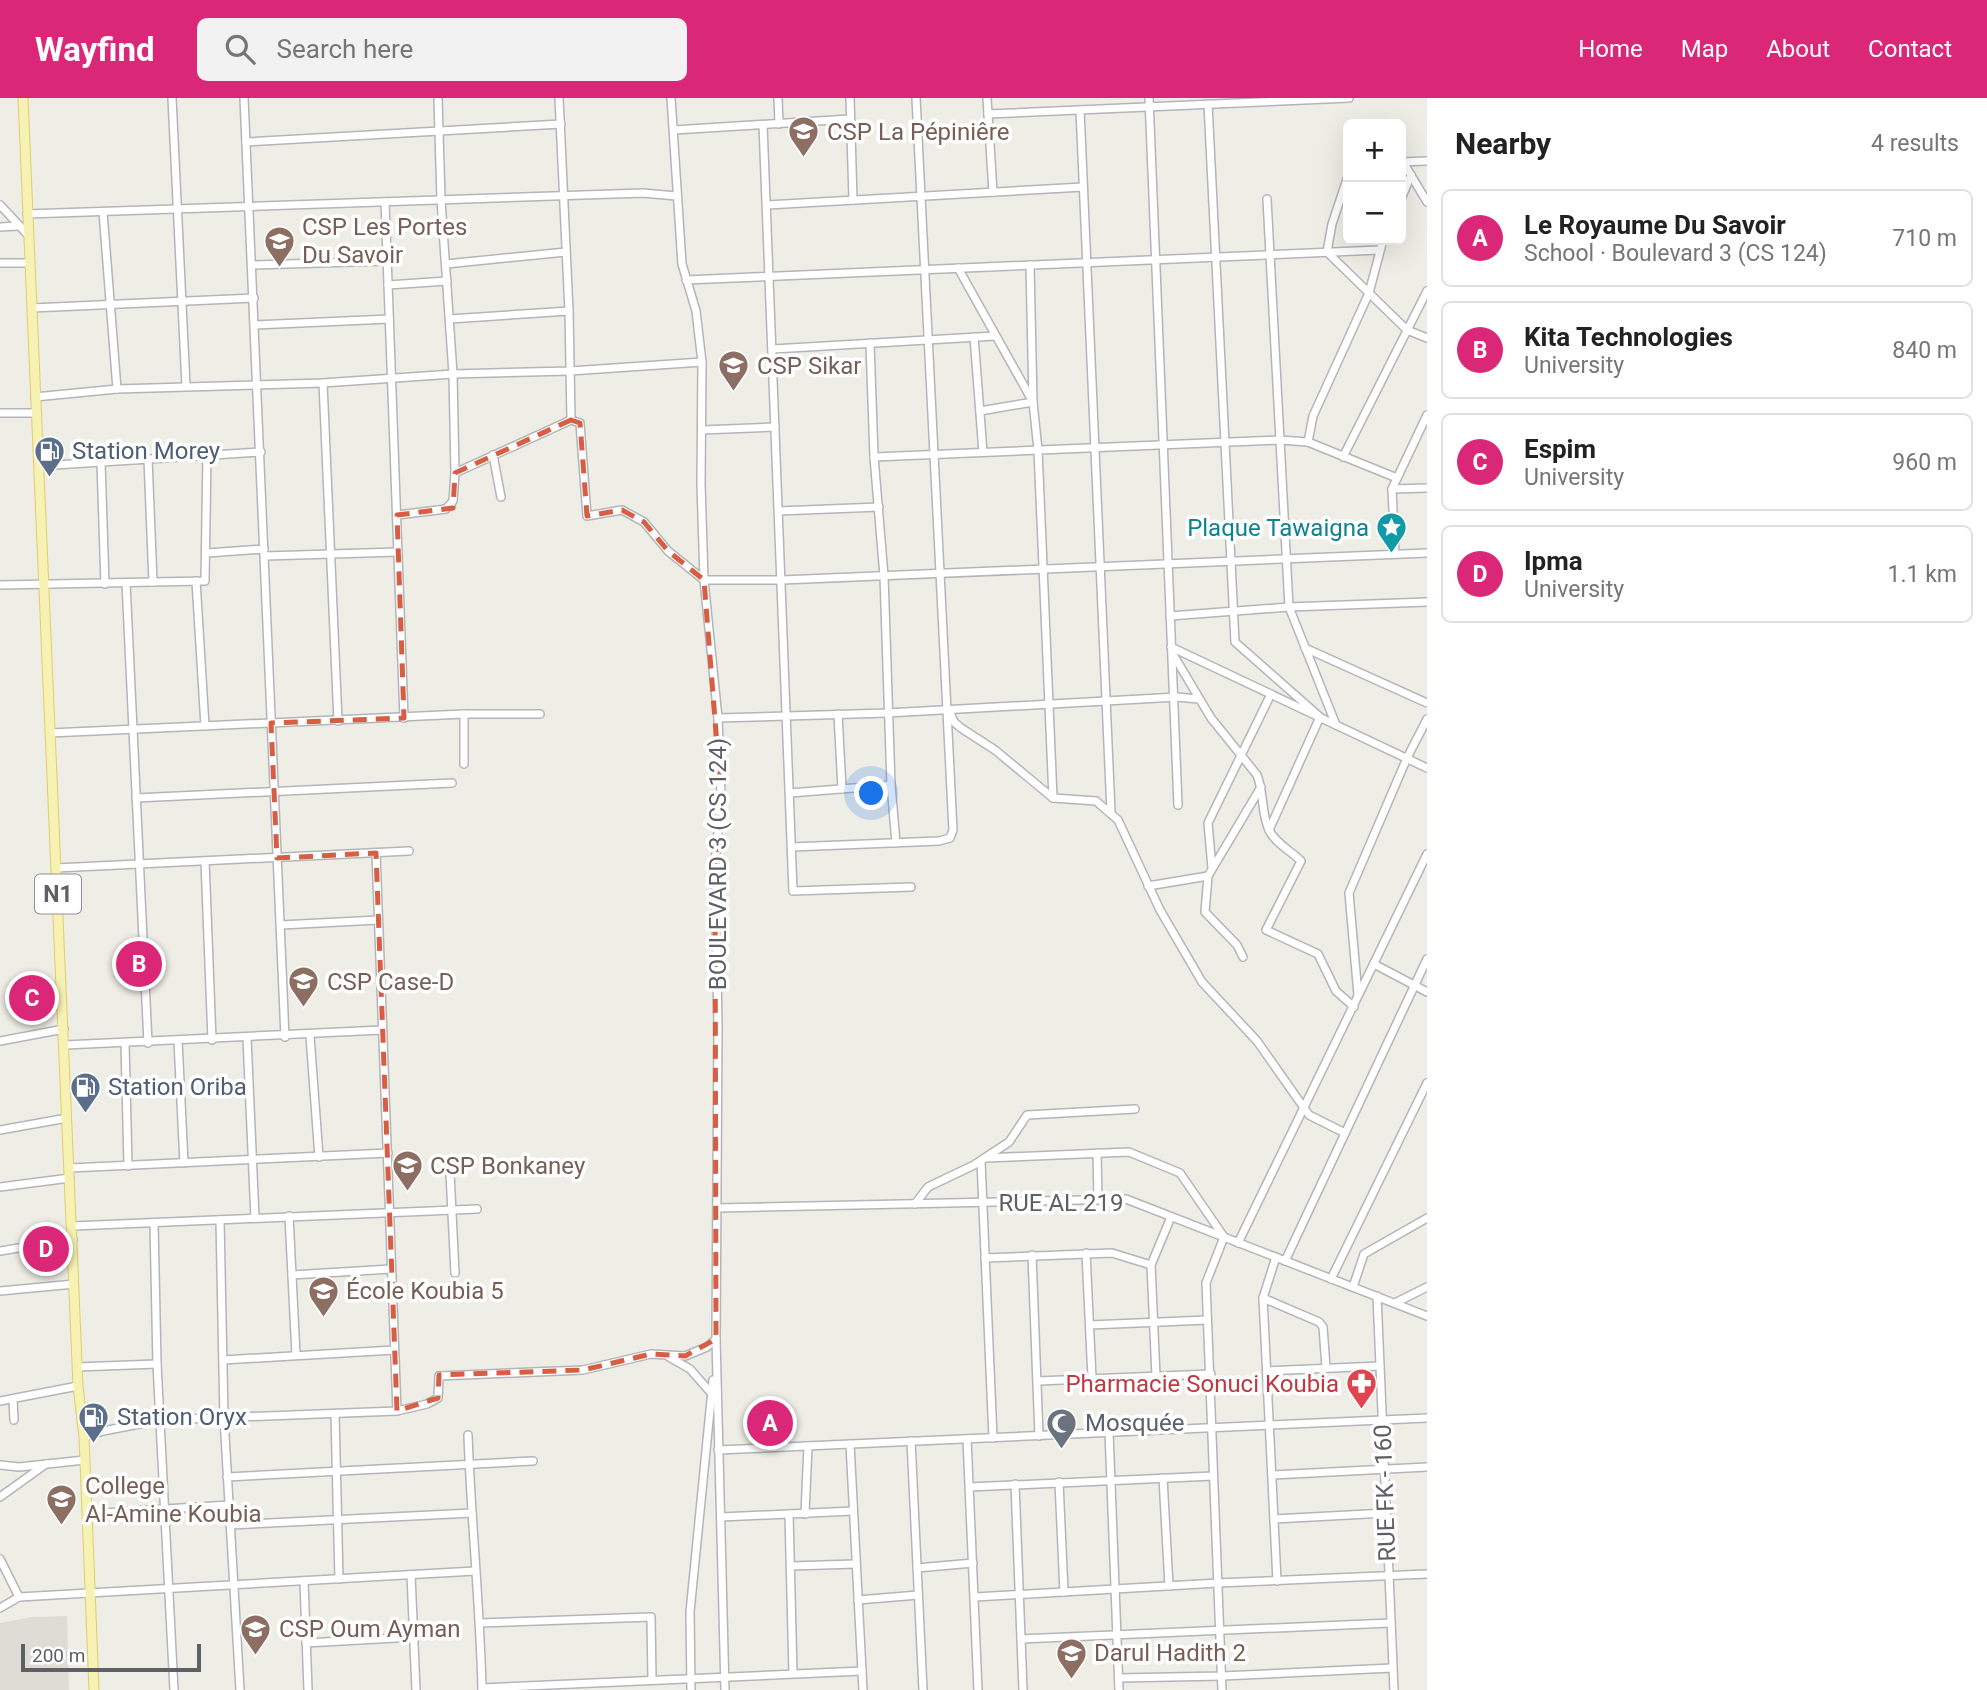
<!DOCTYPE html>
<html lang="en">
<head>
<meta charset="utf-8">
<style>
	body { margin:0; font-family:Roboto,sans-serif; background:#f2f2f2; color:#222 }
	.controls { position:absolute; right:21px; top:21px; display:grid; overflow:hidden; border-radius:10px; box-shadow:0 7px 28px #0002 }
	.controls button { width:63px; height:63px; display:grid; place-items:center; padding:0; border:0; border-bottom:2px solid #e0e0e0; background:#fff; color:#222; font:35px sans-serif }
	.scale { position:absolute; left:21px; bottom:18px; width:180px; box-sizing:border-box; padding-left:7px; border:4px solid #5e6065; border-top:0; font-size:19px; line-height:24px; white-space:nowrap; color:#5e6065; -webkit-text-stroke:5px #fff; paint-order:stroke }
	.you { position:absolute; left:872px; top:696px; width:24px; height:24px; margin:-18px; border:5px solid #fff; border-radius:50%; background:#1a73e8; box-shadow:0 0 0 10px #1a73e833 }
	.badge { display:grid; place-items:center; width:46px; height:46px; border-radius:50%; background:#db2777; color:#fff; font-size:23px; font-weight:700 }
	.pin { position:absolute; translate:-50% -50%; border:4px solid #fff; box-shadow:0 2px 7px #0006 }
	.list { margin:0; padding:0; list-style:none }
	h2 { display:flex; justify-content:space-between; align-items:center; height:91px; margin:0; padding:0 28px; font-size:30px }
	h2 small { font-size:23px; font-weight:400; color:#767676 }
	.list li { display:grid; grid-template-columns:46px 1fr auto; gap:21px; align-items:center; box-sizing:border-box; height:98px; margin:0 14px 14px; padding:0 14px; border:2px solid #e0e0e0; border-radius:10px }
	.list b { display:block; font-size:26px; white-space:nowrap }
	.list p { margin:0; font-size:23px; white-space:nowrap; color:#767676 }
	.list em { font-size:23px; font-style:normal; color:#767676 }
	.icon { flex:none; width:38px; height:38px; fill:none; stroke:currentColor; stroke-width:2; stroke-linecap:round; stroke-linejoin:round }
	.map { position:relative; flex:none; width:1427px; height:1592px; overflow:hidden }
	header { display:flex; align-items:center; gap:42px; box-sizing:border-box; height:98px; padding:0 35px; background:#db2777; color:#fff }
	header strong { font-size:33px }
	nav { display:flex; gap:38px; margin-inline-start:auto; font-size:24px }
	.search { width:490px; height:63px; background:#f2f2f2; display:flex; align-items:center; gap:18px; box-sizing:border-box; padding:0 24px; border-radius:10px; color:#767676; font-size:26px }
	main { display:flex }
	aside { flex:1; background:#fff }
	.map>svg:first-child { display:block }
	.education { fill:#dedcd4 }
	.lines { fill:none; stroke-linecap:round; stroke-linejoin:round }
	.minor-casing { stroke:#b3b5b9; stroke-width:10 }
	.major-casing { stroke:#e2cd6b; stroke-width:11 }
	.minor { stroke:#fff; stroke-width:7 }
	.major { stroke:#f6f2b3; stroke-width:9 }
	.marked { fill:none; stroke:#d75d43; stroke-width:5; stroke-dasharray:14 9; stroke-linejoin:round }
	.labels { text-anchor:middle; stroke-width:7; stroke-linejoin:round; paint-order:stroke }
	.shield { fill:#fff; stroke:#8e9093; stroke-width:2 }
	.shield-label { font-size:23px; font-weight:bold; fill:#5e6065 }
	.education-label { font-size:24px; fill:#785e54; stroke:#fff; text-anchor:start }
	.service-label { font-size:24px; fill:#4e5e75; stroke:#fff; text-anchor:start }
	.culture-label { font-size:24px; fill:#0d838f; stroke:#fff; text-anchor:end }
	.street-label { font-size:24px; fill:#5e6065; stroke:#fff }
	.health-label { font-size:24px; fill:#be3a42; stroke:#fff; text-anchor:end }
	.worship-label { font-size:24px; fill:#5b616d; stroke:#fff; text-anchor:start }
</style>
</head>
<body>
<header>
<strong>Wayfind</strong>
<div class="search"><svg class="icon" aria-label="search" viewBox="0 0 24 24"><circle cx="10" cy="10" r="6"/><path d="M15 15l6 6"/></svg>Search here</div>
<nav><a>Home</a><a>Map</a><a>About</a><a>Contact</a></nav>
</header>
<main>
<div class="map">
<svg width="1427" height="1592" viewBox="0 0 1427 1592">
	<rect width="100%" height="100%" fill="#eeede6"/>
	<!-- education -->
	<path class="education" d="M67 1518 69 1592H0V1525L32 1519Z"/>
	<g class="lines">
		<defs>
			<g id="minor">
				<path d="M172 0 186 288"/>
				<path d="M244 0 285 939"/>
				<path d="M559 0 569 213 571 322"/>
				<path d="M671 0 682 166 696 213 702 264 701 386 704 482 718 620 721 698 715 767 718 927 716 1241 725 1592"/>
				<path d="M778 0 779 26"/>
				<path d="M850 0 853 102"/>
				<path d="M987 0 993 94"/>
				<path d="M1149 0 1178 707"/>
				<path d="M1208 6 1235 544 1320 619 1269 732"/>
				<path d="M1080 12 1111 714"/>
				<path d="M988 16 1349 0"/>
				<path d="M763 27 793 793 911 789"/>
				<path d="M674 32 850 21"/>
				<path d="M246 44 561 26"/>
				<path d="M1401 64 1427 63"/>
				<path d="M1403 64 1427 104"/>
				<path d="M1348 78 1332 126 1327 154 1407 232 1427 240"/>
				<path d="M1267 101 1289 509 1336 627"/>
				<path d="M1401 101 1411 77"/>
				<path d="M385 104 404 620"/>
				<path d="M0 107 29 138"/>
				<path d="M767 107 1083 89"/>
				<path d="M103 114 117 291"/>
				<path d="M27 116 643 95 676 98"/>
				<path d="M0 129 18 128"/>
				<path d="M0 165H30"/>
				<path d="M446 166 566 154"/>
				<path d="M252 167 387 163"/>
				<path d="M1030 167 1033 304 1038 352 1053 700"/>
				<path d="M958 170 1033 304 980 313"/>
				<path d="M686 182 1379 152"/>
				<path d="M388 187 447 183"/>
				<path d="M32 210 254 200"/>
				<path d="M450 221 569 213"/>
				<path d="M255 227 389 221"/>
				<path d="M974 239 983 354"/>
				<path d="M870 245 874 359 884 478 891 687 896 745"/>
				<path d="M773 251 995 238"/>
				<path d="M323 285 338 623"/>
				<path d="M35 299 117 291 323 285 453 276 570 273 702 264"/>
				<path d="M0 315H36"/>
				<path d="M702 332 775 329"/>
				<path d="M1308 344 1313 318 1369 195 1383 142"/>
				<path d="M493 357 501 399"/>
				<path d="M874 359 1280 342 1308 344 1397 380"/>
				<path d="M1343 359 1427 193"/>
				<path d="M148 361 153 484"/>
				<path d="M101 364 105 486"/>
				<path d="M39 368 261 354"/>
				<path d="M455 375 571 322 580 325 587 418 622 412 644 424 668 453 704 482H782L1427 455"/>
				<path d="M1392 391 1427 390"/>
				<path d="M779 413 879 409"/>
				<path d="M397 417 446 411 453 403 455 375 453 276 441 102 438 0"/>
				<path d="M207 455 264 451"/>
				<path d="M1395 456 1392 391 1427 317"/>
				<path d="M265 458 398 454"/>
				<path d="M196 483 205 628"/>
				<path d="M126 485 148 945"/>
				<path d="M0 487 205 483 207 356"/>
				<path d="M1170 518 1289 509 1427 504"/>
				<path d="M1171 549 1427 670"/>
				<path d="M1305 550 1427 605"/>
				<path d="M1174 558 1211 620 1257 677C1264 694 1261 715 1269 732 1275 745 1291 753 1301 763L1266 832 1318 856 1336 893 1354 909"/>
				<path d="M949 612 954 624 961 630 995 652 1053 700 1096 703 1118 722 1160 812 1202 884 1257 943 1309 1017 1345 1035"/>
				<path d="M838 616 842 691"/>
				<path d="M718 620 887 615 1177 599 1198 601"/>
				<path d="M50 635 464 616H540"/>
				<path d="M464 666V616"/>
				<path d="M790 695 891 687"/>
				<path d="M136 700 452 685"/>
				<path d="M792 749 939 743 950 740 953 732 916 0"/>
				<path d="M376 755 397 1313"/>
				<path d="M205 763 212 942"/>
				<path d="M56 770 409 753"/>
				<path d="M1212 770 1208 725 1271 596"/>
				<path d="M1148 788 1208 778"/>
				<path d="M281 827 378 822"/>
				<path d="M1243 859 1237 847 1205 814 1208 778 1261 689"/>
				<path d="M1374 866 1427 894"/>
				<path d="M1358 897 1349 795 1407 660 1427 621"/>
				<path d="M310 938 319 1059"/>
				<path d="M247 940 255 1120"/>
				<path d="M0 943 64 931"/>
				<path d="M178 943 184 1065"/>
				<path d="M125 945 128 1068"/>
				<path d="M65 947 382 932"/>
				<path d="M0 1032 67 1020"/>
				<path d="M1097 1055 1098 1102"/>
				<path d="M985 1060 1129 1054 1180 1075 1224 1139 1206 1185 1222 1592"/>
				<path d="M981 1063 993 1340"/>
				<path d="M70 1070 388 1055"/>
				<path d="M450 1075 455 1175"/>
				<path d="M0 1089 70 1080"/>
				<path d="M915 1106 928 1089 974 1067 1009 1044 1027 1017 1135 1011"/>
				<path d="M717 1110 1126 1101 1427 1218"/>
				<path d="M289 1118 296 1257"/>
				<path d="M220 1122 224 1320 240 1592"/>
				<path d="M154 1125 157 1266 174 1592"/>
				<path d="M73 1128 477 1111"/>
				<path d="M1238 1145 1427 756"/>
				<path d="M0 1153 73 1141"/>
				<path d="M1086 1155 1092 1280"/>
				<path d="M1032 1157 1039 1338"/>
				<path d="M1276 1159 1263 1200 1277 1483"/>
				<path d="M985 1160 1112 1155 1151 1167"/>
				<path d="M1285 1163 1427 861"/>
				<path d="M292 1177 391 1171"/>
				<path d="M1331 1181 1427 985"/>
				<path d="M1353 1189 1364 1156 1427 1120"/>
				<path d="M0 1193 74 1186"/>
				<path d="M1377 1198 1394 1592"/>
				<path d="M1263 1200 1319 1224 1323 1229 1326 1269"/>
				<path d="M1395 1205 1427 1189"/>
				<path d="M1090 1227 1207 1222"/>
				<path d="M669 1259 690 1271 712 1296"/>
				<path d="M223 1262 394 1252"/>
				<path d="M77 1269 157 1266"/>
				<path d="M1267 1273 1380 1268"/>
				<path d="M1156 1278 1151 1167 1171 1119"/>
				<path d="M1038 1283 1211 1276"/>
				<path d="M13 1301 14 1322"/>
				<path d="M0 1303 78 1288"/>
				<path d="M335 1316 339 1481"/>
				<path d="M1109 1334 1119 1592"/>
				<path d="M468 1337C471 1422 480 1506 482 1591"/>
				<path d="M84 1339 103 1333 160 1322 397 1313 427 1306 438 1300 439 1278 583 1272 651 1256 685 1258 707 1249 716 1241"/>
				<path d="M967 1341 978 1592"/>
				<path d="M911 1343 923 1592"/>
				<path d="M850 1346 863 1592"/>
				<path d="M718 1352 1427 1320"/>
				<path d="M0 1367 19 1369 85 1362"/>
				<path d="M1273 1377 1427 1369"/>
				<path d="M227 1379 533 1363"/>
				<path d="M1163 1380 1169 1488"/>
				<path d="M1059 1384 1064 1494"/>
				<path d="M1015 1386 1023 1592"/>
				<path d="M970 1389 1213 1378"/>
				<path d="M0 1399 46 1366"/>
				<path d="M87 1416 229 1407"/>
				<path d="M789 1416 793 1575"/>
				<path d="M805 1416 808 1348"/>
				<path d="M721 1419 853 1413"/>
				<path d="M1274 1421 1386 1415"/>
				<path d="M230 1427 472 1415"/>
				<path d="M0 1461 19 1499"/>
				<path d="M791 1468 855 1466"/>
				<path d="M917 1470 973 1465"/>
				<path d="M411 1477 416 1592"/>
				<path d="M304 1483 308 1592"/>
				<path d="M975 1499 1218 1485 1427 1476"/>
				<path d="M858 1502 918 1497"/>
				<path d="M0 1510 19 1499 475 1473"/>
				<path d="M480 1525 651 1519 652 1582"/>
				<path d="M1021 1541 1390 1525"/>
				<path d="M306 1545 414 1539"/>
				<path d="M1119 1580 1222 1578 1392 1570"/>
				<path d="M482 1590 862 1573"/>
				<path d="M691 1592 690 1514 713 1282"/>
			</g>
			<path id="major" d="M23 0 78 1288 84 1339 94 1592"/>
		</defs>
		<!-- minor casing -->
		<use href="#minor" class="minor-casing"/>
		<!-- major casing -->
		<use href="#major" class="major-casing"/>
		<!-- minor -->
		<use href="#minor" class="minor"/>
		<!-- major -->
		<use href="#major" class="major"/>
	</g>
	<!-- marked area -->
	<path class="marked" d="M571 322 580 325 587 418 622 412 644 424 668 453 704 482 721 698 715 767 716 1241 685 1258 651 1256 583 1272 439 1277 438 1300 397 1313 376 755 277 760 271 625 404 620 397 417 453 410 455 375Z"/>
	<!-- icons -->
	<defs>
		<symbol id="school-pin" viewBox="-11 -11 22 30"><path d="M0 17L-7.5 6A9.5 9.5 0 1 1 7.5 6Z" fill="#8d6e63" stroke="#fff"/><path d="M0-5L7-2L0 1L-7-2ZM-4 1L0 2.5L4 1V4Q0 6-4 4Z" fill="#fff"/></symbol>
		<symbol id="fuel-pin" viewBox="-11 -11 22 30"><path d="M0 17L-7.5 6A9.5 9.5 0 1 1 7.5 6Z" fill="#5c6f8a" stroke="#fff"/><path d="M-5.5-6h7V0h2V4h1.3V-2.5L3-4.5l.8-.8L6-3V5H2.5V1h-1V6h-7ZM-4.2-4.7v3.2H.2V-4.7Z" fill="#fff"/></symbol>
		<symbol id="sight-pin" viewBox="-11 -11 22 30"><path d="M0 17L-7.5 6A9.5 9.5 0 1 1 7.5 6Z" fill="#0f9aa8" stroke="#fff"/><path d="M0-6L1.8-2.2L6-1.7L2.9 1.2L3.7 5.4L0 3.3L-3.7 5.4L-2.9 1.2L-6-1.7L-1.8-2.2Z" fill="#fff"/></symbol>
		<symbol id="pharmacy-pin" viewBox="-11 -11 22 30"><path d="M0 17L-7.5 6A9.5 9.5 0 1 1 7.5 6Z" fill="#e0444e" stroke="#fff"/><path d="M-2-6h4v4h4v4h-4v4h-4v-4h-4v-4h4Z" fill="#fff"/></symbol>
		<symbol id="mosque-pin" viewBox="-11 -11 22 30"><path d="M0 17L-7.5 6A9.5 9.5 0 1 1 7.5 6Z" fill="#6b7280" stroke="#fff"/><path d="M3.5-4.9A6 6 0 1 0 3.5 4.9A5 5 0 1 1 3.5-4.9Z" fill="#fff"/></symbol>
		<symbol id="university-pin" viewBox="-11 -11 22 30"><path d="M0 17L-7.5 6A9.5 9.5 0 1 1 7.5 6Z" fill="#8d6e63" stroke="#fff"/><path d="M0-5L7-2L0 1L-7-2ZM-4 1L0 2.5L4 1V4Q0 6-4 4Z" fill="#fff"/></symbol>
	</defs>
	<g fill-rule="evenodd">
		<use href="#school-pin" x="786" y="16" width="35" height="47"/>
		<use href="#school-pin" x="262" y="126" width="35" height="47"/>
		<use href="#school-pin" x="716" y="250" width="35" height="47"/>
		<use href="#fuel-pin" x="32" y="336" width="35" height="47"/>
		<use href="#sight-pin" x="1374" y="412" width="35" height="47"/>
		<use href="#school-pin" x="286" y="866" width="35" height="47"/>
		<use href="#fuel-pin" x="68" y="972" width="35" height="47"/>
		<use href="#school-pin" x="390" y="1050" width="35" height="47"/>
		<use href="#school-pin" x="306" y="1176" width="35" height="47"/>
		<use href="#pharmacy-pin" x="1344" y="1268" width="35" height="47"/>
		<use href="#fuel-pin" x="76" y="1302" width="35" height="47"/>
		<use href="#mosque-pin" x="1044" y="1308" width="35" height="47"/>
		<use href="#university-pin" x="44" y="1384" width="35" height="47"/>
		<use href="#school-pin" x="238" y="1514" width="35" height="47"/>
		<use href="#school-pin" x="1054" y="1538" width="35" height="47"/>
	</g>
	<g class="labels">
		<!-- shield labels -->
		<rect class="shield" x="35" y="776.5" width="46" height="39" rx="5"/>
		<g class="shield-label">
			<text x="58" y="804">N1</text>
		</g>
		<!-- education labels -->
		<g class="education-label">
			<text x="827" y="42">CSP La Pépiniêre</text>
			<text x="302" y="137">CSP Les Portes<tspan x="302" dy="28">Du Savoir</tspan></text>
			<text x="757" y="276">CSP Sikar</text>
			<text x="327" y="892">CSP Case-D</text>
			<text x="430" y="1076">CSP Bonkaney</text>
			<text x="346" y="1201">École Koubia 5</text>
			<text x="85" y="1396">College<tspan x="85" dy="28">Al-Amine Koubia</tspan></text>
			<text x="279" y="1539">CSP Oum Ayman</text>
			<text x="1094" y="1563">Darul Hadith 2</text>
		</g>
		<!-- service labels -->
		<g class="service-label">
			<text x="72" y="361">Station Morey</text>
			<text x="108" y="997">Station Oriba</text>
			<text x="117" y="1327">Station Oryx</text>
		</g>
		<!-- culture labels -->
		<g class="culture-label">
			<text x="1369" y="438">Plaque Tawaigna</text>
		</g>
		<!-- street labels -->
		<g class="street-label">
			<text transform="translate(718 766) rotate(-90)" y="8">BOULEVARD 3 (CS 124)</text>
			<text x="1061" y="1113">RUE AL 219</text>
			<text transform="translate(1385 1395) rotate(-92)" y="8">RUE FK - 160</text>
		</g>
		<!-- health labels -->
		<g class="health-label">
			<text x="1339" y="1294">Pharmacie Sonuci Koubia</text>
		</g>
		<!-- worship labels -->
		<g class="worship-label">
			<text x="1085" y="1333">Mosquée</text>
		</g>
	</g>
</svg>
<div class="controls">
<button>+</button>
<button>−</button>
</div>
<div class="scale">200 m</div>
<div class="you"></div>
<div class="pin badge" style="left:770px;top:1325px">A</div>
<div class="pin badge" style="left:139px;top:866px">B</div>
<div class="pin badge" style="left:32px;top:900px">C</div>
<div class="pin badge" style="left:46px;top:1151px">D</div>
</div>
<aside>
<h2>Nearby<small>4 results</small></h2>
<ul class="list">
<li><span class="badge">A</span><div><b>Le Royaume Du Savoir</b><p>School · Boulevard 3 (CS 124)</p></div><em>710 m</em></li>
<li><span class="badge">B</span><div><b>Kita Technologies</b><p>University</p></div><em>840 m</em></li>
<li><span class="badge">C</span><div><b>Espim</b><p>University</p></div><em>960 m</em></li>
<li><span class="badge">D</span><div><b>Ipma</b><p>University</p></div><em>1.1 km</em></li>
</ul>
</aside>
</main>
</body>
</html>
